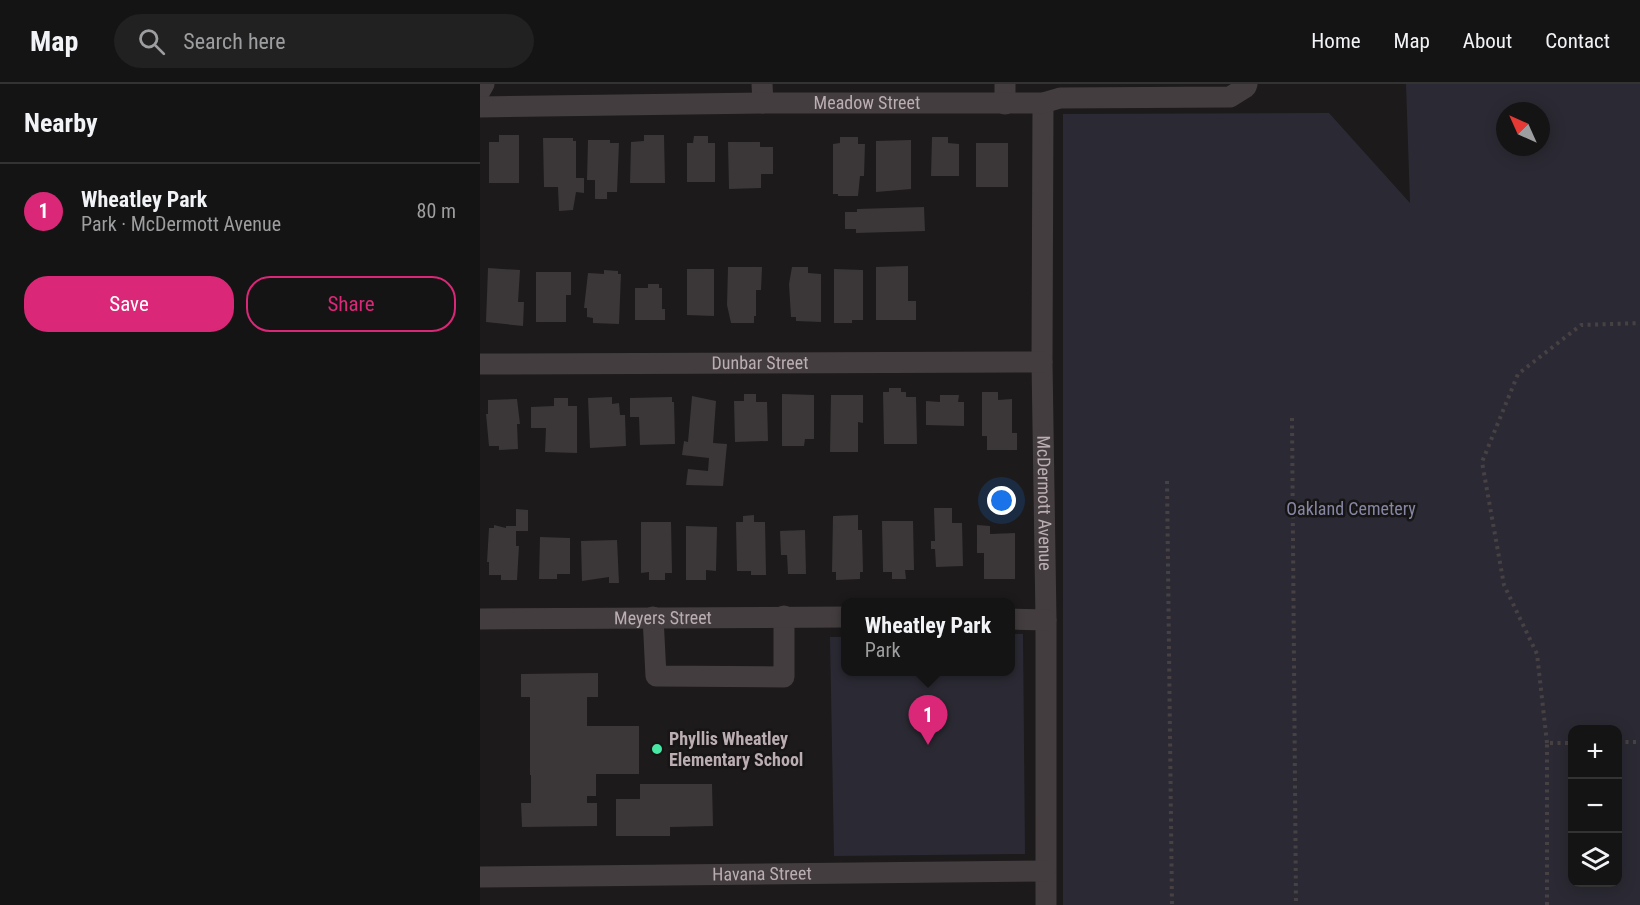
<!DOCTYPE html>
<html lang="en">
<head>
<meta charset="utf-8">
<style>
	body { margin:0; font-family:"Roboto Condensed",sans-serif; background:#222122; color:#f1f3f6 }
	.controls { position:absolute; right:18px; bottom:18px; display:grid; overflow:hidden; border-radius:12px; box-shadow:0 3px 15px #0003 }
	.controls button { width:54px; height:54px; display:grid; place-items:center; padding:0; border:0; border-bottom:2px solid #343334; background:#151414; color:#f1f3f6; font:30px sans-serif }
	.compass { position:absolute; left:1016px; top:18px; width:54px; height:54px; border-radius:50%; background:#151414; box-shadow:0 3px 15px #0003; rotate:315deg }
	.you { position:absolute; left:522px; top:417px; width:21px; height:21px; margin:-15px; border:4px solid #fff; border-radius:50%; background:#1a73e8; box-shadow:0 0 0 9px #1a73e833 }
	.badge { display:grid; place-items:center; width:39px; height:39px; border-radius:50%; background:#db2777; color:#fff; font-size:20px; font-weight:700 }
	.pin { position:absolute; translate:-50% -50px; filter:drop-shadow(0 2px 3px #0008) }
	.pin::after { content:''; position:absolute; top:32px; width:21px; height:18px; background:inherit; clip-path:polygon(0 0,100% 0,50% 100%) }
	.popup { position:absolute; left:361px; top:514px; width:174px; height:78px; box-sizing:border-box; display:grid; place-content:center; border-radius:12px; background:#151414; filter:drop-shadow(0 2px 4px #0005); font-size:20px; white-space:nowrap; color:#9d9ea0 }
	.popup b { font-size:22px; color:#f1f3f6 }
	.popup::after { content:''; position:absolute; left:50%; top:100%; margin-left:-12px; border:12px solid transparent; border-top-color:#151414 }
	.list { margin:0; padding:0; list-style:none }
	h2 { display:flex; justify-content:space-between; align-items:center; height:78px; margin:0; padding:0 24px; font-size:26px }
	h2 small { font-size:20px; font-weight:400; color:#9d9ea0 }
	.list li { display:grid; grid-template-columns:39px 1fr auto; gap:18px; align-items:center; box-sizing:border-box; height:96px; padding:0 24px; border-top:2px solid #343334 }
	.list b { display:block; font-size:22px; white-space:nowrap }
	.list p { margin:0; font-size:20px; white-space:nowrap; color:#9d9ea0 }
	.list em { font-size:20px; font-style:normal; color:#9d9ea0 }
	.actions { display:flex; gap:12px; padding:18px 24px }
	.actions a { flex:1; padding:14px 0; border:2px solid #db2777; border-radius:24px; text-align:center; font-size:21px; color:#db2777 }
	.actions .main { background:#db2777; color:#fff }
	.icon { flex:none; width:33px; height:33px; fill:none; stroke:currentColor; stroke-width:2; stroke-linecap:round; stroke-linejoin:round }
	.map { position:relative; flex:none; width:1160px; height:821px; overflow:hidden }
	header { display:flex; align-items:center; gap:36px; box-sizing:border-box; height:84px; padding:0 30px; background:#151414; border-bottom:2px solid #343334 }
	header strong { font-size:28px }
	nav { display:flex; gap:33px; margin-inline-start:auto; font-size:21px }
	.search { width:420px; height:54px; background:#222122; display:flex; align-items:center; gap:15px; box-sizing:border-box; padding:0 21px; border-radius:33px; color:#9d9ea0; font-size:22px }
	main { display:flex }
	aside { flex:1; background:#151414 }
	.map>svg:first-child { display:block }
	.green { fill:#2b2a34; fill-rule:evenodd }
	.building { fill:#3b3738 }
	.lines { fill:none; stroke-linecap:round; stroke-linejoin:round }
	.path { stroke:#484144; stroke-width:4; stroke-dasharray:3 4.5; stroke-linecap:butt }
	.minor { stroke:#433d3f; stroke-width:21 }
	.poi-dot { fill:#48e7a4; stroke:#171515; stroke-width:2 }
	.labels { text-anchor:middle; stroke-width:5; stroke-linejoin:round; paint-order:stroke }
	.street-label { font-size:18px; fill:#bbaeb3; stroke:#171515 }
	.park-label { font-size:18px; fill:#8687a4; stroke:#171515 }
	.poi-label { font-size:18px; font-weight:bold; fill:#bbaeb3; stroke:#171515; text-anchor:start }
</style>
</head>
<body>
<header>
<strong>Map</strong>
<div class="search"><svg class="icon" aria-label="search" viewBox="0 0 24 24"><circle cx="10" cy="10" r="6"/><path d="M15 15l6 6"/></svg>Search here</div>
<nav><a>Home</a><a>Map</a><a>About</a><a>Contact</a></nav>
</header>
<main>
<aside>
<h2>Nearby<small></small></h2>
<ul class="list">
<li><span class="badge">1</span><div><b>Wheatley Park</b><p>Park · McDermott Avenue</p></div><em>80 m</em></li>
</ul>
<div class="actions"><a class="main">Save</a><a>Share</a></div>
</aside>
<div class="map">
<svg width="1160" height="821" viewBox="0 0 1160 821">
	<rect width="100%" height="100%" fill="#1c1a1a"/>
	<!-- green -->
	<g class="green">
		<path d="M926 0H1160V821H583V30L849 29 930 119ZM1025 27H1061V63H1025ZM1092 646H1138V798H1092Z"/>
		<path d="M531 550H543L545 770 354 772 350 553H365L366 588H530Z"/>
	</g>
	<!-- building -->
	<g class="building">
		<path d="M19 51H39V99H9V58H19Z"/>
		<path d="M164 51H184L185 99H150L151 58 164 57Z"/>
		<path d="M214 52H228V59H235V98H207V59H213Z"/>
		<path d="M360 53H378V60H385L384 92H380L378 112H358V110H353V60L360 59Z"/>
		<path d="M452 53H468V59L479 60V92H451Z"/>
		<path d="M63 54H93V57H96V94H104V109L96 108 93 126 79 127 78 103H64Z"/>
		<path d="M108 56H130V59H139L137 108H127V115H115V96H107Z"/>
		<path d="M431 56V105L396 108V57Z"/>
		<path d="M248 58H280V63H293V90H281V104L249 105Z"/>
		<rect x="496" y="59" width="32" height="44"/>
		<path d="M444 123 445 147 376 149V145H365V128H377V125Z"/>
		<path d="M428 182V217H436V236H396V183Z"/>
		<path d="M248 183H282L281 206H276V232H274V239H251L247 221Z"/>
		<path d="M312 183H328V189L341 190V238L316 237V233H311L309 200Z"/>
		<path d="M8 184 40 186 38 218H44L43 242 6 238Z"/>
		<path d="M207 185H234V232L207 231Z"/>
		<path d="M354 185 383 186V236H372V239H354Z"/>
		<path d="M124 186 138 187V190H141L139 240 113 239V234L107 233V224H104L108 189 124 190Z"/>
		<path d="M56 188H91V211H86V238H56Z"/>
		<path d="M168 200H179V204H182V225H185V236H155V204H168Z"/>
		<path d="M409 304H421V308H426V313H436L437 360H404L403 308H409Z"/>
		<path d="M502 308H518V316L532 315V349H537V366H507V352H502Z"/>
		<path d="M264 310H276V318H287L288 357 255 358 254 317H264Z"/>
		<path d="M302 310 334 311V355H325L324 362H302Z"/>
		<path d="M351 311H383V339L378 338V368H350Z"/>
		<path d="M460 311H479L478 318H484V342L446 341V317L460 318Z"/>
		<path d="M212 312 236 317 233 359 247 360 243 402 206 401 208 385 228 387 229 374 202 371 204 357 208 358Z"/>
		<path d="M132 313V320L139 319 140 331H145L146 362 110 364 108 314Z"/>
		<path d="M192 313V318H194L195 360 160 361 159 333H150V314Z"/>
		<path d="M74 314H88V322H97V369L65 368 66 344H51V323L74 322Z"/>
		<path d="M37 315 40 340H37L38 365 19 366V362H9L6 330H8V316Z"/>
		<path d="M454 424H472V439H482L483 482 456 483 455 465H451V457H455Z"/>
		<path d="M36 425 48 426V447H36V462H39L37 496H21V491H9V478H7L9 444H14V441L26 444V442H36Z"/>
		<path d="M274 431V438H285L286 491H271V487H257L256 438H263V432Z"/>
		<path d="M378 431V446H382L383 488H380V495L356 496V488H352L353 432Z"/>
		<path d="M402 437H433L434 486H425L426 495H412V488H403Z"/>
		<path d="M161 438H191L192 489H185V496H169V488L161 489Z"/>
		<path d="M497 441 510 442V450L535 449V495H504V469H497Z"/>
		<path d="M206 442 237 443 236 487 226 486V496H206Z"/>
		<path d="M325 446 326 490H308L307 471H301L300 447Z"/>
		<path d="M60 453 90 454V490H77V495H59Z"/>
		<path d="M137 456 139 499H129V493L102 497 101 457Z"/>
		<path d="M118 589V613H107V642H159V690H116V712H107V719H117V742L42 743 41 719H51V691H50V613H41V590Z"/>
		<path d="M160 700H232L233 742 190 743V752H136V715H160Z"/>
	</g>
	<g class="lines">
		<!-- path -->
		<g class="path">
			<path d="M812 334 816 821"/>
			<path d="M687 397 692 821"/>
			<path d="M1138 658H1160"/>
			<path d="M1067 659 1057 570 1024 501 1002 378 1038 290 1101 241 1160 239"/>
			<path d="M1067 821V659H1092"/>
		</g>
		<!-- minor -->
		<g class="minor">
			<path d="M282 0 283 19"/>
			<path d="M525 0V20"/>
			<path d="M0 7 4 0"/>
			<path id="s1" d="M563 19 562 278 566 536V821"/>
			<path id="s2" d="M0 23 283 19H563L580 14 750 13 766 3 767 0"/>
			<path id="s3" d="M0 280 562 278"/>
			<path d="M173 533 176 592 304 593V532"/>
			<path id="s4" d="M0 535 366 533"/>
			<path d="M530 535 566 536"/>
			<path id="s5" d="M0 793 565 787"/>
		</g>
	</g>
	<!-- markers -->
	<circle class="poi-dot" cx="177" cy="665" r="6"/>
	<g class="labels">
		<!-- street labels -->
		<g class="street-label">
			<text dy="6" stroke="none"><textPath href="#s2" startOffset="387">Meadow Street</textPath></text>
			<text dy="6" stroke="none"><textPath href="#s3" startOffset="280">Dunbar Street</textPath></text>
			<text dy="6" stroke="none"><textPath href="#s1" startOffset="400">McDermott Avenue</textPath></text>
			<text dy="6" stroke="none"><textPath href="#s4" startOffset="183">Meyers Street</textPath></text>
			<text dy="6" stroke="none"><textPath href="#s5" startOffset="282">Havana Street</textPath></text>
		</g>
		<!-- park labels -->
		<g class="park-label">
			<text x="871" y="431">Oakland Cemetery</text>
		</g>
		<!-- poi labels -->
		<g class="poi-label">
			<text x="189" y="661">Phyllis Wheatley<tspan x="189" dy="21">Elementary School</tspan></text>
		</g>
	</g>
</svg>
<div class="controls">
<button>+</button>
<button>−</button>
<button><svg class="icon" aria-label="layers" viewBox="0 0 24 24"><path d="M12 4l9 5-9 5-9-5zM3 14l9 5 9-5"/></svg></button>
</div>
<svg class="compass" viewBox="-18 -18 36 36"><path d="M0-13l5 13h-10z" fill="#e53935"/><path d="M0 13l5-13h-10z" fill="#9d9ea0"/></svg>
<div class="you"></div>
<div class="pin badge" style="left:448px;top:661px">1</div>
<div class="popup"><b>Wheatley Park</b>Park</div>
</div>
</main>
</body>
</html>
